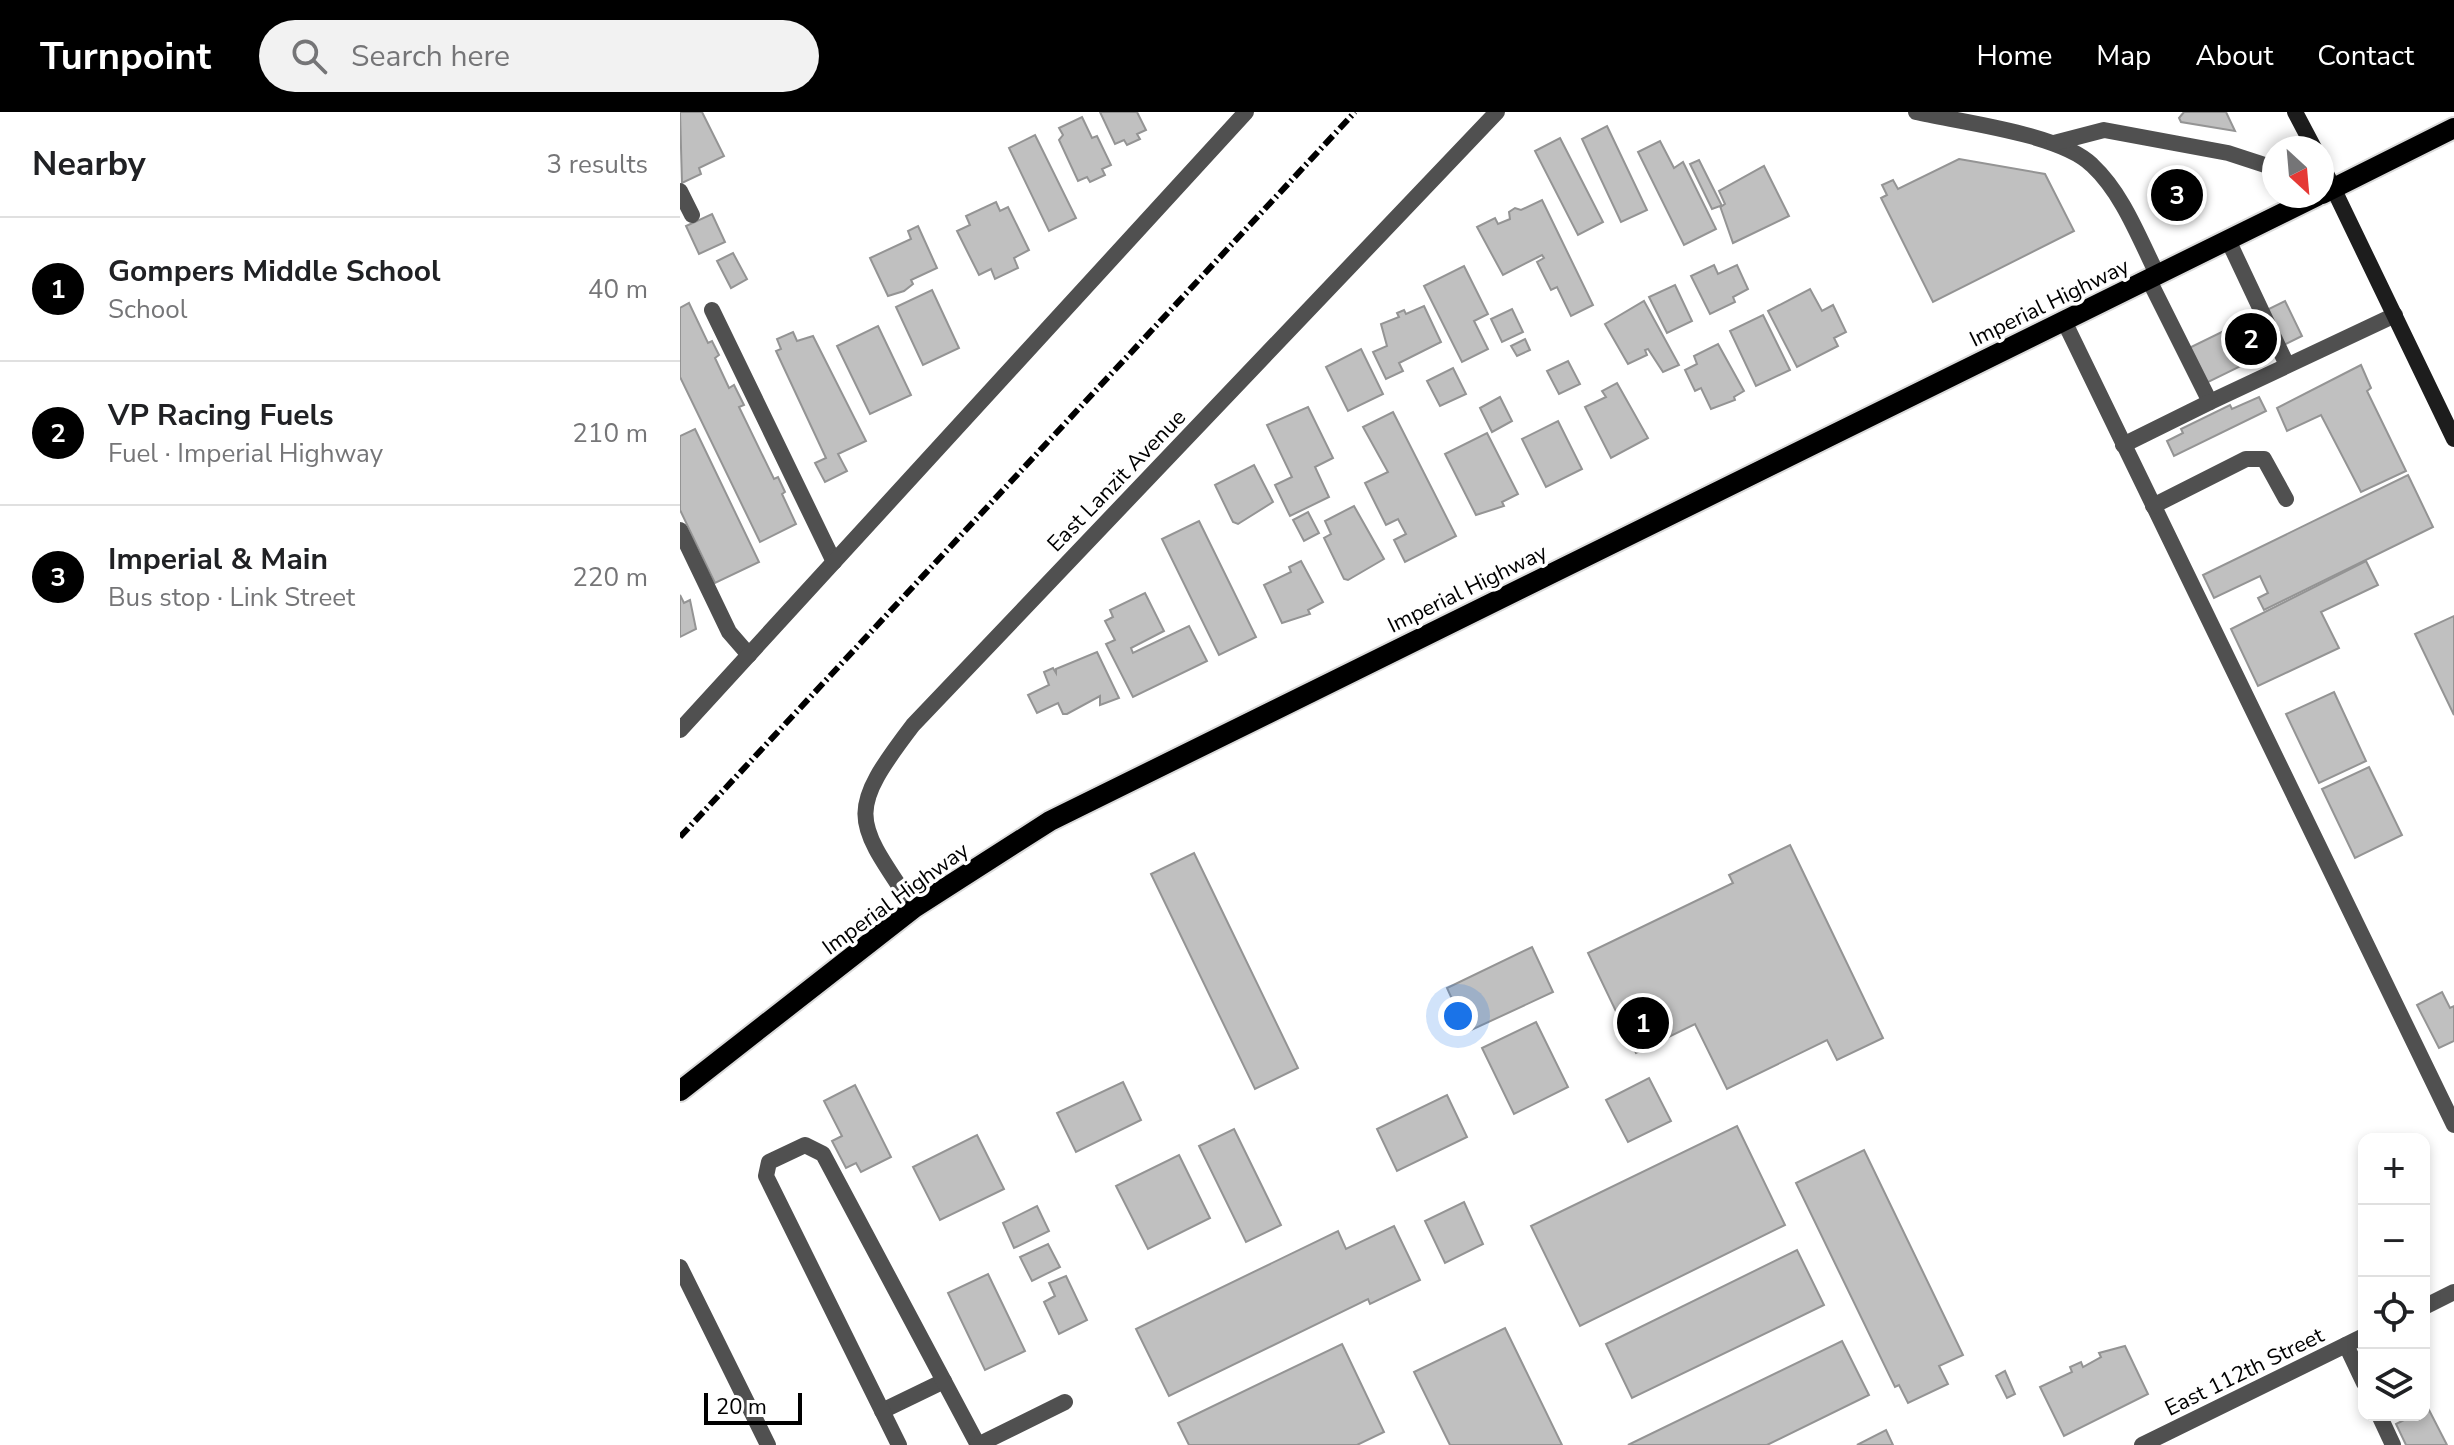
<!DOCTYPE html>
<html lang="en">
<head>
<meta charset="utf-8">
<style>
	body { margin:0; font-family:"Nunito Sans",sans-serif; background:#f2f2f2; color:#202124 }
	.controls { position:absolute; right:24px; bottom:24px; display:grid; overflow:hidden; border-radius:16px; box-shadow:0 4px 12px #0003 }
	.controls button { width:72px; height:72px; display:grid; place-items:center; padding:0; border:0; border-bottom:2px solid #e0e0e0; background:#fff; color:#202124; font:40px sans-serif }
	.compass { position:absolute; left:1582px; top:24px; width:72px; height:72px; border-radius:50%; background:#fff; box-shadow:0 4px 12px #0003; rotate:154deg }
	.scale { position:absolute; left:24px; bottom:20px; width:98px; box-sizing:border-box; padding-left:8px; border:4px solid #000; border-top:0; font-size:22px; line-height:28px; white-space:nowrap; color:#000; -webkit-text-stroke:6px #fff; paint-order:stroke }
	.you { position:absolute; left:778px; top:904px; width:28px; height:28px; margin:-20px; border:6px solid #fff; border-radius:50%; background:#1a73e8; box-shadow:0 0 0 12px #1a73e833 }
	.badge { display:grid; place-items:center; width:52px; height:52px; border-radius:50%; background:#000; color:#fff; font-size:26px; font-weight:700 }
	.pin { position:absolute; translate:-50% -50%; border:4px solid #fff; box-shadow:0 2px 8px #0006 }
	.list { margin:0; padding:0; list-style:none }
	h2 { display:flex; justify-content:space-between; align-items:center; height:104px; margin:0; padding:0 32px; font-size:34px }
	h2 small { font-size:26px; font-weight:400; color:#757577 }
	.list li { display:grid; grid-template-columns:52px 1fr auto; gap:24px; align-items:center; box-sizing:border-box; height:144px; padding:0 32px; border-top:2px solid #e0e0e0 }
	.list b { display:block; font-size:30px; white-space:nowrap }
	.list p { margin:0; font-size:26px; white-space:nowrap; color:#757577 }
	.list em { font-size:26px; font-style:normal; color:#757577 }
	.icon { flex:none; width:44px; height:44px; fill:none; stroke:currentColor; stroke-width:2; stroke-linecap:round; stroke-linejoin:round }
	.map { position:relative; flex:none; width:1774px; height:1333px; overflow:hidden }
	header { display:flex; align-items:center; gap:48px; box-sizing:border-box; height:112px; padding:0 40px; background:#000; color:#fff }
	header strong { font-size:38px }
	nav { display:flex; gap:44px; margin-inline-start:auto; font-size:28px }
	.search { width:560px; height:72px; background:#f2f2f2; display:flex; align-items:center; gap:20px; box-sizing:border-box; padding:0 28px; border-radius:44px; color:#757577; font-size:30px }
	main { display:flex }
	aside { flex:1; background:#fff }
	.map>svg:first-child { display:block }
	.building { fill:#c0c0c0; stroke:#949494; stroke-width:2 }
	.lines { fill:none; stroke-linecap:round; stroke-linejoin:round }
	.primary-casing { stroke:#dbdbdb; stroke-width:24 }
	.service { stroke:#505050; stroke-width:16 }
	.minor { stroke:#505050; stroke-width:16 }
	.tertiary { stroke:#505050; stroke-width:16 }
	.secondary { stroke:#1d1d1d; stroke-width:16 }
	.primary { stroke:#000; stroke-width:20 }
	.rail { stroke:#000; stroke-width:6; stroke-dasharray:12 4 2 4; stroke-linecap:butt }
	.labels { text-anchor:middle; stroke-width:7; stroke-linejoin:round; paint-order:stroke }
	.street-label { font-size:22px; fill:#000; stroke:#fff }
</style>
</head>
<body>
<header>
<strong>Turnpoint</strong>
<div class="search"><svg class="icon" aria-label="search" viewBox="0 0 24 24"><circle cx="10" cy="10" r="6"/><path d="M15 15l6 6"/></svg>Search here</div>
<nav><a>Home</a><a>Map</a><a>About</a><a>Contact</a></nav>
</header>
<main>
<aside>
<h2>Nearby<small>3 results</small></h2>
<ul class="list">
<li><span class="badge">1</span><div><b>Gompers Middle School</b><p>School</p></div><em>40 m</em></li>
<li><span class="badge">2</span><div><b>VP Racing Fuels</b><p>Fuel · Imperial Highway</p></div><em>210 m</em></li>
<li><span class="badge">3</span><div><b>Imperial &amp; Main</b><p>Bus stop · Link Street</p></div><em>220 m</em></li>
</ul>
</aside>
<div class="map">
<svg width="1774" height="1333" viewBox="0 0 1774 1333">
	<rect width="100%" height="100%" fill="#fff"/>
	<!-- building -->
	<g class="building">
		<path d="M0 0H22L44 44 19 56 21 62 2 71Z"/>
		<path d="M420 0H457L466 18 457 22 460 27 447 33 444 28 435 32Z"/>
		<path d="M1504 0H1546L1555 19 1501 10 1499 6Z"/>
		<path d="M402 5 412 26 417 24 431 53 422 57 425 63 410 70 407 65 398 69 379 28 383 23 379 16Z"/>
		<path d="M927 14 967 98 941 110 902 27Z"/>
		<path d="M355 23 396 106 369 119 329 36Z"/>
		<path d="M880 26 923 110 898 123 855 39Z"/>
		<path d="M980 29 994 56 1003 50 1036 117 1004 133 958 40Z"/>
		<path d="M1279 47 1365 62 1394 119 1253 190 1201 86 1207 83 1202 73 1213 68 1218 77Z"/>
		<path d="M1019 48 1042 94 1045 92 1039 79 1084 54 1109 104 1053 131 1040 94 1032 97 1010 52Z"/>
		<path d="M862 88 913 193 891 204 877 175 871 178 857 150 864 146 862 143 823 163 797 115 815 106 818 112 830 107 829 100 835 96 841 98Z"/>
		<path d="M316 90 320 99 328 95 349 138 334 146 338 156 315 167 311 157 299 163 277 119 290 113 286 104Z"/>
		<path d="M32 102 45 130 19 142 6 114Z"/>
		<path d="M238 114 257 156 231 168 233 172 224 179 208 184 190 146 231 127 228 119Z"/>
		<path d="M53 141 67 167 51 176 37 149Z"/>
		<path d="M1034 153 1038 162 1057 153 1068 177 1053 185 1055 190 1030 202 1011 164Z"/>
		<path d="M784 154 808 202 794 209 808 237 782 250 744 174Z"/>
		<path d="M995 173 1012 209 987 221 969 185Z"/>
		<path d="M1130 177 1142 199 1153 193 1166 220 1154 226 1158 234 1117 255 1088 199Z"/>
		<path d="M252 178 279 236 243 253 216 195Z"/>
		<path d="M964 189 999 253 983 260 968 237 965 238 967 243 948 252 925 212Z"/>
		<path d="M1605 189 1622 224 1520 274 1503 239Z"/>
		<path d="M9 191 28 231 32 229 39 243 35 246 49 276 54 273 64 293 59 295 94 367 98 365 105 380 102 382 116 412 80 430 0 265V196Z"/>
		<path d="M744 194 761 230 719 251 723 259 706 267 693 240 707 234 701 212 719 205 717 201 724 198 726 202Z"/>
		<path d="M832 197 843 220 822 230 811 207Z"/>
		<path d="M1083 203 1110 258 1076 274 1050 219Z"/>
		<path d="M198 214 231 283 190 302 157 234Z"/>
		<path d="M113 220 117 229 133 224 186 329 158 342 167 359 145 370 135 351 146 346 96 239 101 237 97 227Z"/>
		<path d="M845 227 850 238 837 244 831 234Z"/>
		<path d="M1038 232 1064 279 1054 285 1055 288 1031 297 1021 276 1015 279 1005 258 1017 252 1014 244Z"/>
		<path d="M681 237 703 282 668 299 646 255Z"/>
		<path d="M888 249 900 272 879 282 867 259Z"/>
		<path d="M1681 253 1691 276 1687 279 1726 359 1681 380 1641 303 1607 319 1597 296Z"/>
		<path d="M773 256 786 282 760 294 747 269Z"/>
		<path d="M937 271 968 326 931 346 905 295 926 285 922 279Z"/>
		<path d="M820 285 832 309 812 320 800 296Z"/>
		<path d="M1579 285 1586 299 1494 344 1487 329 1503 321 1501 317 1550 293 1552 297Z"/>
		<path d="M628 295 653 346 635 355 649 385 610 404 595 373 612 365 587 313Z"/>
		<path d="M713 300 776 424 725 450 714 428 726 422 718 407 706 413 685 371 708 360 683 315Z"/>
		<path d="M878 309 902 357 866 375 842 327Z"/>
		<path d="M15 317 79 450 35 471 0 398V324Z"/>
		<path d="M807 321 838 382 822 390 824 394 796 403 765 342Z"/>
		<path d="M574 353 593 390 558 412 553 410 535 373Z"/>
		<path d="M1728 363 1753 415 1584 498 1578 486 1588 481 1580 464 1534 486 1523 463Z"/>
		<path d="M674 394 704 447 668 468 664 467 644 426 651 422 645 409Z"/>
		<path d="M628 400 639 421 624 429 613 408Z"/>
		<path d="M519 409 576 525 539 543 482 427Z"/>
		<path d="M621 449 643 490 628 498 630 502 602 511 584 473 611 460 609 455Z"/>
		<path d="M1686 449 1698 473 1641 500 1659 536 1578 574 1551 517Z"/>
		<path d="M465 481 484 519 451 536 453 541 509 514 527 549 453 585 426 532 435 528 425 509 433 505 430 498Z"/>
		<path d="M0 483 4 491 10 488 16 517 0 525Z"/>
		<path d="M1774 504V603L1735 522Z"/>
		<path d="M417 540 439 586 420 593V584L387 602H383L378 591 357 601 348 583 369 573 364 560 373 556 376 561V557Z"/>
		<path d="M1654 580 1686 649 1639 671 1606 602Z"/>
		<path d="M1689 655 1722 723 1675 746 1642 677Z"/>
		<path d="M1110 733 1203 926 1157 948 1147 928 1047 977 1015 912 956 941 908 841 1053 771 1049 763Z"/>
		<path d="M514 741 618 956 575 977 471 762Z"/>
		<path d="M852 835 873 880 787 920 767 876Z"/>
		<path d="M1762 880 1770 896 1774 894V929L1759 936 1737 893Z"/>
		<path d="M856 910 888 975 834 1002 802 936Z"/>
		<path d="M969 966 991 1009 948 1030 926 988Z"/>
		<path d="M443 970 461 1008 396 1040 377 1001Z"/>
		<path d="M175 973 211 1045 181 1060 176 1051 166 1056 152 1029 162 1024 144 989Z"/>
		<path d="M767 983 787 1025 717 1059 697 1017Z"/>
		<path d="M1057 1014 1105 1113 900 1214 851 1114Z"/>
		<path d="M554 1017 601 1113 566 1130 519 1034Z"/>
		<path d="M297 1023 324 1077 260 1108 233 1055Z"/>
		<path d="M1184 1038 1283 1243 1259 1254 1268 1272 1228 1291 1219 1273 1215 1275 1116 1071Z"/>
		<path d="M499 1043 530 1106 468 1137 436 1074Z"/>
		<path d="M784 1090 803 1132 765 1151 745 1109Z"/>
		<path d="M357 1094 369 1119 334 1136 323 1111Z"/>
		<path d="M714 1114 740 1168 690 1192 688 1187 489 1284 456 1217 658 1119 666 1137Z"/>
		<path d="M368 1132 380 1155 352 1169 340 1145Z"/>
		<path d="M1117 1138 1144 1193 952 1286 926 1232Z"/>
		<path d="M308 1162 345 1239 305 1258 268 1181Z"/>
		<path d="M386 1164 407 1208 379 1222 364 1190 375 1184 369 1171Z"/>
		<path d="M825 1216 882 1333H770L734 1260Z"/>
		<path d="M1162 1229 1189 1283 1087 1333H948Z"/>
		<path d="M662 1232 704 1320 677 1333H509L498 1311Z"/>
		<path d="M1445 1234 1468 1282 1384 1324 1360 1275 1392 1260 1390 1255 1401 1250 1403 1255 1421 1245 1419 1241Z"/>
		<path d="M1325 1259 1335 1282 1327 1286 1316 1264Z"/>
		<path d="M1748 1296 1767 1333H1726L1716 1312 1734 1303H1744Z"/>
		<path d="M1206 1318 1213 1333H1177Z"/>
	</g>
	<g class="lines">
		<defs>
			<g id="primary">
				<path d="M1642 82 1774 16"/>
				<path d="M0 979 234 796 370 709 1637 84"/>
			</g>
		</defs>
		<!-- primary casing -->
		<use href="#primary" class="primary-casing"/>
		<!-- service -->
		<g class="service">
			<path d="M0 79 12 103"/>
			<path d="M1548 128 1607 253"/>
			<path d="M1469 168 1530 290 1715 203"/>
			<path d="M32 198 154 450"/>
			<path d="M1384 209 1774 1013"/>
			<path d="M1443 333 1530 290"/>
			<path d="M1473 394 1566 347H1584L1606 387"/>
			<path d="M0 418 49 520 69 543"/>
			<path d="M1666 1233 1684 1271"/>
			<path d="M202 1299 264 1269"/>
			<path d="M1699 1303 1713 1333"/>
			<path d="M219 1333 86 1064 89 1050 125 1033 143 1042 298 1333"/>
			<path d="M298 1333 385 1290"/>
		</g>
		<!-- minor -->
		<g class="minor">
			<path d="M1236 0C1280 10 1381 22 1412 53 1443 82 1459 126 1478 164"/>
			<path d="M1374 31 1424 18 1548 41 1594 56"/>
			<path d="M0 618 566 0"/>
			<path d="M234 796C174 707 165 702 233 613L817 0"/>
			<path d="M1744 1195 1774 1180"/>
			<path d="M1462 1333 1684 1224"/>
		</g>
		<!-- tertiary -->
		<path class="tertiary" d="M0 1155 88 1333"/>
		<!-- secondary -->
		<g class="secondary">
			<path d="M1615 0 1634 36"/>
			<path d="M1642 53 1774 327"/>
		</g>
		<!-- primary -->
		<use href="#primary" class="primary"/>
		<!-- rail -->
		<path class="rail" d="M0 725 675 0"/>
	</g>
	<g class="labels">
		<!-- street labels -->
		<g class="street-label">
			<text transform="translate(1369 190) rotate(-26)" y="8">Imperial Highway</text>
			<text transform="translate(436 368) rotate(-46)" y="8">East Lanzit Avenue</text>
			<text transform="translate(787 476) rotate(-26)" y="8">Imperial Highway</text>
			<text transform="translate(215 786) rotate(-36)" y="8">Imperial Highway</text>
			<text transform="translate(1564 1259) rotate(-26)" y="8">East 112th Street</text>
		</g>
	</g>
</svg>
<div class="controls">
<button>+</button>
<button>−</button>
<button><svg class="icon" aria-label="locate" viewBox="0 0 24 24"><circle cx="12" cy="12" r="6"/><path d="M12 2v4M12 18v4M2 12h4M18 12h4"/></svg></button>
<button><svg class="icon" aria-label="layers" viewBox="0 0 24 24"><path d="M12 4l9 5-9 5-9-5zM3 14l9 5 9-5"/></svg></button>
</div>
<svg class="compass" viewBox="-18 -18 36 36"><path d="M0-13l5 13h-10z" fill="#e53935"/><path d="M0 13l5-13h-10z" fill="#757577"/></svg>
<div class="scale">20 m</div>
<div class="you"></div>
<div class="pin badge" style="left:963px;top:911px">1</div>
<div class="pin badge" style="left:1571px;top:227px">2</div>
<div class="pin badge" style="left:1497px;top:83px">3</div>
</div>
</main>
</body>
</html>
